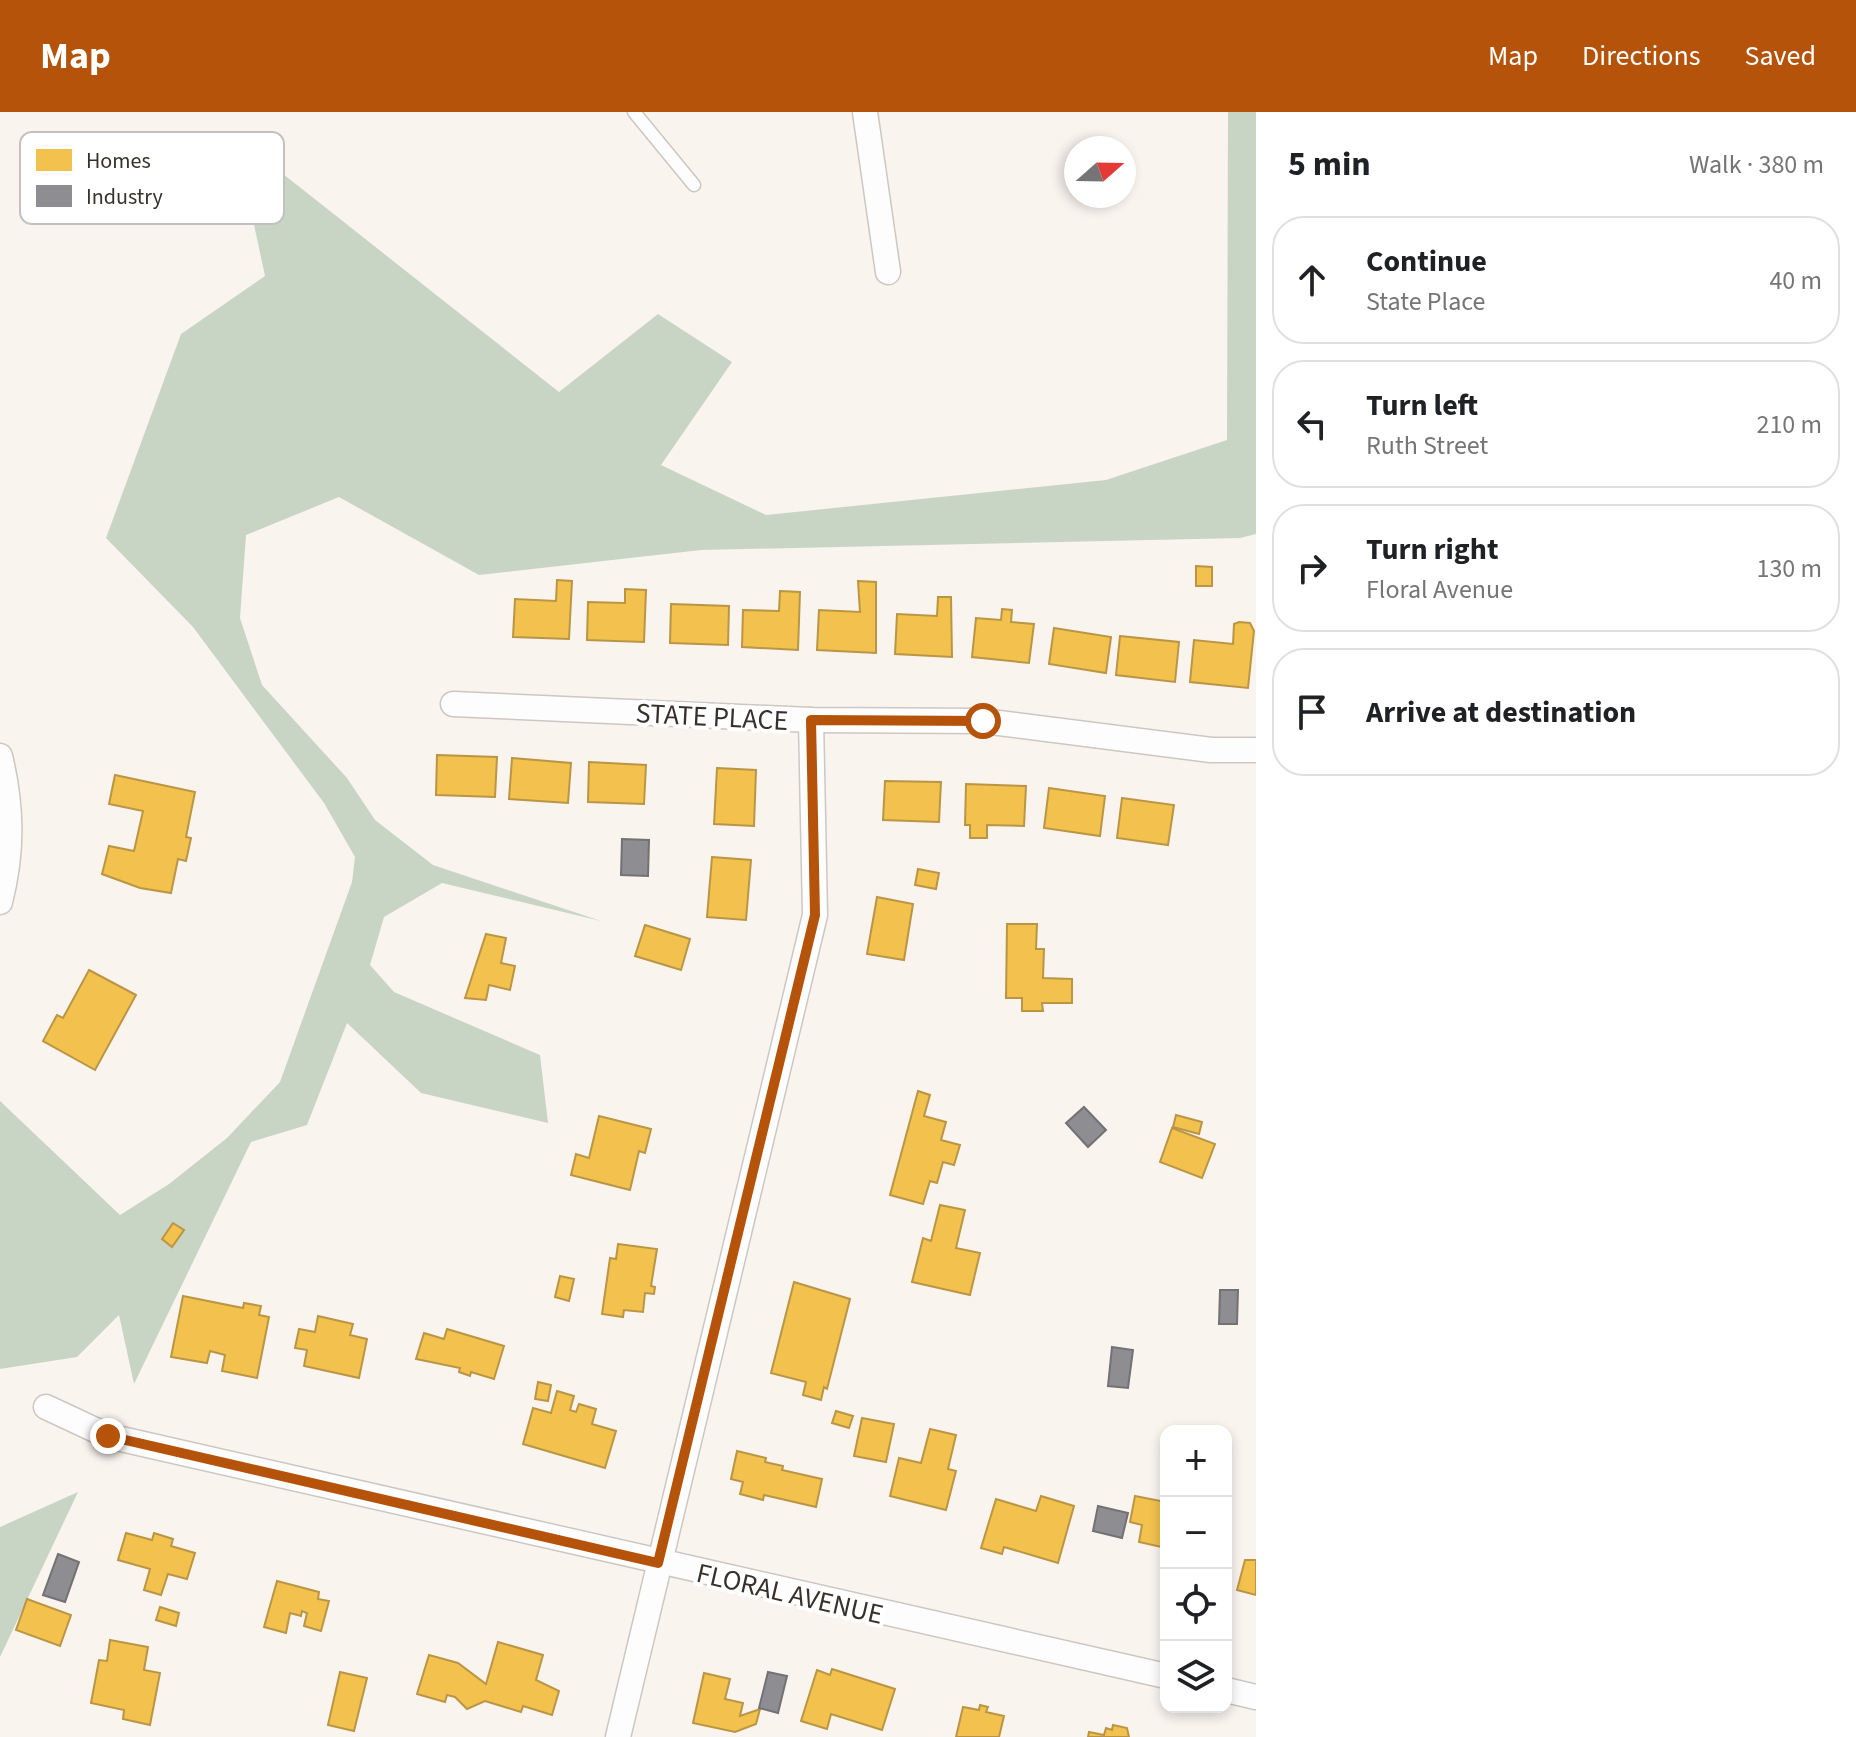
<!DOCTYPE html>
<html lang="en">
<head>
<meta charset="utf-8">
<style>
	body { margin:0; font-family:"Source Sans 3",sans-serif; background:#f2f2f2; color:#202124 }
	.controls { position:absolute; right:24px; bottom:24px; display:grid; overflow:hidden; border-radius:16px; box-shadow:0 4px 12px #0003 }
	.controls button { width:72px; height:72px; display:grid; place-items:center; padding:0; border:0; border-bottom:2px solid #e0e0e0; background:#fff; color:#202124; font:40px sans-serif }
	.compass { position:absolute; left:1064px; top:24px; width:72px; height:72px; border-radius:50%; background:#fff; box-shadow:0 4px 12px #0003; rotate:70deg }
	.stop { position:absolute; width:24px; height:24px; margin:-18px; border:6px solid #b45309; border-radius:50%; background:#fff }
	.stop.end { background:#b45309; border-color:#fff; box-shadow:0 2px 8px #0008 }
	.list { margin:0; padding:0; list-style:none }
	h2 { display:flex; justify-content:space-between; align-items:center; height:104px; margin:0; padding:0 32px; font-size:34px }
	h2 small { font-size:26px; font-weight:400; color:#757577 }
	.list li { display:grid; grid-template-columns:52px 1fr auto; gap:24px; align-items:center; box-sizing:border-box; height:128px; margin:0 16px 16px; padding:0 16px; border:2px solid #e0e0e0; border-radius:32px }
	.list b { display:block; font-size:30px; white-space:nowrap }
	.list p { margin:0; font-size:26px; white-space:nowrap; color:#757577 }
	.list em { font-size:26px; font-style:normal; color:#757577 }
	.icon { flex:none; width:44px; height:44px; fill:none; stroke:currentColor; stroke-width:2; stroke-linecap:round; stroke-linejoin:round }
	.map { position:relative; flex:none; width:1256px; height:1625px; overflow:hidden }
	header { display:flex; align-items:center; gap:48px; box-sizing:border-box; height:112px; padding:0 40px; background:#b45309; color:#fff }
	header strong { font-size:38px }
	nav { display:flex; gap:44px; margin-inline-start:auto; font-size:28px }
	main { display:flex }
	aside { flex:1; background:#fff }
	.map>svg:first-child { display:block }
	.forest { fill:#c8d5c5 }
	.homes { fill:#f2c14e; stroke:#ba9644; stroke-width:2 }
	.industry { fill:#8d8d92; stroke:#737173; stroke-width:2 }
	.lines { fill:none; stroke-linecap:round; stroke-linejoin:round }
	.service-casing { stroke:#cdc7c2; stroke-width:15 }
	.minor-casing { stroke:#cdc7c2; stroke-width:27 }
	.service { stroke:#fefdfd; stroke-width:12 }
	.minor { stroke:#fefdfd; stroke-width:24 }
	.route { stroke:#b45309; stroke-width:10 }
	.labels { text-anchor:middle; stroke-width:8; stroke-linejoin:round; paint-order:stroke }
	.street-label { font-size:28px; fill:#37312b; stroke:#fff }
	.key { fill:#fff; stroke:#c3c1bf; stroke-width:2 }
	.key-label { font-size:22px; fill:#37312b }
</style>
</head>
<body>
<header>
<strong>Map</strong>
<nav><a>Map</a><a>Directions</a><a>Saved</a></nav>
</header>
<main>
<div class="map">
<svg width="1256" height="1625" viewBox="0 0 1256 1625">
	<rect width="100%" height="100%" fill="#faf4ef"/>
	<!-- forest -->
	<g class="forest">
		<path d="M1228 0H1256V422L1240 426 701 438 479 463 339 385 246 423 240 506 262 573 347 666 375 708 433 753 601 809 442 771 384 805 370 853 394 880 540 943 548 1011 421 981 347 911 307 1013 251 1030 134 1272 119 1203 77 1245 0 1257V989L120 1103 169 1072 227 1026 280 970 352 770 355 745 324 691 193 515 106 426 181 222 265 164 235 24 559 280 658 202 732 250 661 353 766 403 1106 368 1227 328Z"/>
		<path d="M78 1380 0 1545V1415Z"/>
	</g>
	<!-- homes -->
	<g class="homes">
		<path d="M1196 454 1212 455V474H1196Z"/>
		<path d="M557 468 572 469 569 527 513 525 515 487 556 489Z"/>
		<path d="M858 469 876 470V541L817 538 819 498 860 500Z"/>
		<path d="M625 477 646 478 644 530 587 528 588 490 625 491Z"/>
		<path d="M780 479 800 480 798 538 742 535 743 498 779 499Z"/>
		<path d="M938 485H951L952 545 895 542 897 502 937 504Z"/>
		<path d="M671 492 729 494 728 533 670 531Z"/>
		<path d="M1002 497 1012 498 1011 510 1034 512 1029 551 972 545 976 506 1001 508Z"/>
		<path d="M1239 510 1250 511 1254 519 1248 576 1190 570 1194 528 1233 532 1234 512Z"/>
		<path d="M1054 516 1111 525 1106 561 1049 552Z"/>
		<path d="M1120 524 1179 530 1175 570 1116 563Z"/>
		<path d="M437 643 497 645 495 685 436 683Z"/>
		<path d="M512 646 571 651 568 691 509 687Z"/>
		<path d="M589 650 646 653 644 692 588 690Z"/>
		<path d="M717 656 756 658 754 714 714 712Z"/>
		<path d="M115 663 195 680 186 725 191 726 186 749 178 747 171 781 140 776 102 762 109 734 134 739 143 699 109 692Z"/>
		<path d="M885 669 941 670 939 710 883 708Z"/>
		<path d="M966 672 1026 674 1024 714 987 713V726H970V713H965Z"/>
		<path d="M1049 676 1105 684 1100 724 1044 716Z"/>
		<path d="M1122 686 1174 693 1168 733 1117 726Z"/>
		<path d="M712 745 751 748 746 808 707 805Z"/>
		<path d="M918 757 939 761 936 777 915 773Z"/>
		<path d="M877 785 913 792 904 848 867 842Z"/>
		<path d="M1007 812H1037L1036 837H1044L1043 866 1072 867V891H1042L1043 899H1022V886H1006Z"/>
		<path d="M645 813 690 827 681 858 635 844Z"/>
		<path d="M486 822 506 826 501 851 515 854 510 878 489 873 486 888 465 886Z"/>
		<path d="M89 858 136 883 95 958 43 929 57 903 63 906Z"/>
		<path d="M918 979 930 983 924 1004 946 1010 941 1028 960 1033 954 1053 943 1050 937 1071 930 1069 923 1092 890 1083Z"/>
		<path d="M1176 1003 1202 1010 1199 1022 1173 1015Z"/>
		<path d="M599 1004 651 1017 645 1041 639 1039 630 1078 571 1063 576 1042 589 1046Z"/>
		<path d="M1172 1016 1215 1032 1202 1066 1160 1050Z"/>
		<path d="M940 1093 965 1098 956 1136 980 1141 970 1183 912 1170 923 1126 931 1129Z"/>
		<path d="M173 1111 184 1118 172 1135 162 1127Z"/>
		<path d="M618 1132 657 1137 651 1174 655 1175 654 1182 645 1181 643 1200 624 1198 623 1205 602 1202 610 1146 616 1147Z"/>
		<path d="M560 1164 574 1167 569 1189 555 1185Z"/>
		<path d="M794 1170 850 1187 827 1277 824 1275 821 1288 803 1283 806 1270 771 1261Z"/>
		<path d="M183 1184 243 1196 244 1191 261 1194 259 1203 269 1205 257 1266 222 1259 225 1243 210 1239 207 1251 171 1245Z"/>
		<path d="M318 1204 353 1212 350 1223 367 1227 359 1266 304 1254 307 1238 295 1236 299 1217 315 1220Z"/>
		<path d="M447 1217 504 1234 494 1267 471 1260 470 1264 459 1260 460 1256 416 1247 424 1221 444 1227Z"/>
		<path d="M538 1270 551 1273 548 1289 535 1287Z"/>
		<path d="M557 1279 574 1284 570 1298 576 1300 579 1292 596 1297 592 1312 616 1319 605 1356 523 1332 533 1296 551 1301Z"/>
		<path d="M836 1299 853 1304 849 1316 832 1311Z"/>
		<path d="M862 1306 894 1312 886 1350 854 1344Z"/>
		<path d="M930 1317 956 1323 948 1357 956 1359 946 1398 890 1384 899 1346 921 1351Z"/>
		<path d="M737 1339 766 1346 765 1350 783 1354 782 1358 822 1367 816 1395 764 1383 763 1388 740 1382 743 1370 731 1367Z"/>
		<path d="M1041 1384 1074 1394 1058 1451 1004 1435 1002 1442 981 1436 996 1387 1036 1399Z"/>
		<path d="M1135 1384 1166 1390V1436L1139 1430 1142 1413 1130 1410Z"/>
		<path d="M126 1421 152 1428 154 1421 173 1427 171 1434 195 1441 187 1467 168 1462 161 1483 144 1478 150 1457 118 1448Z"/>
		<path d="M1245 1448H1256V1483L1237 1478Z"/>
		<path d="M277 1469 319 1480 318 1487 329 1489 321 1519 304 1514 307 1501 302 1499 301 1504 290 1501 286 1521 264 1515Z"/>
		<path d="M27 1487 71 1503 60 1534 16 1518Z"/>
		<path d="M160 1495 179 1501 176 1514 156 1508Z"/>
		<path d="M110 1528 148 1535 144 1558 160 1561 150 1613 123 1607 124 1598 91 1591 99 1548 107 1549Z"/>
		<path d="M498 1530 543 1543 536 1568 559 1579 552 1603 523 1594 521 1600 485 1589 467 1597 455 1585 447 1583 445 1590 417 1582 429 1543 458 1551 486 1572Z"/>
		<path d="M832 1557 895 1577 882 1618 831 1602 827 1617 801 1609 817 1558 830 1563Z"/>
		<path d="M340 1560 367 1566 354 1619 328 1613Z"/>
		<path d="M704 1561 730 1567 725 1587 743 1591 740 1604 760 1597 756 1612 735 1620 693 1611Z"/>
		<path d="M980 1593 988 1595 986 1600 1004 1604 999 1625H956L963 1595 979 1598Z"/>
		<path d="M1113 1613 1127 1616 1129 1625H1088L1089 1620 1104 1623 1106 1616 1112 1618Z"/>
	</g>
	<!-- industry -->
	<g class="industry">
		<path d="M622 727 649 728 648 764 621 763Z"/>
		<path d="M1084 995 1106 1018 1088 1035 1066 1011Z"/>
		<path d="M1220 1178H1238L1237 1212H1219Z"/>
		<path d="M1112 1235 1133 1238 1128 1276 1108 1274Z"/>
		<path d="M1098 1394 1128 1401 1122 1426 1093 1419Z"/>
		<path d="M58 1442 79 1450 65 1490 43 1483Z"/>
		<path d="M768 1560 787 1564 778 1601 759 1596Z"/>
	</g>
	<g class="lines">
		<defs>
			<path id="service" d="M634 0 694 73"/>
			<g id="minor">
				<path d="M865 0 888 160"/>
				<path d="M453 592 811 608 983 609 1211 638H1256"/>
				<path d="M0 644C12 694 13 739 0 790"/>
				<path d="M46 1295 108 1324 1166 1564"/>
				<path d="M1226 1578 1256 1585"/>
				<path d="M618 1625 815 803 811 608"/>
			</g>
		</defs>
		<!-- service casing -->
		<use href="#service" class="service-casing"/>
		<!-- minor casing -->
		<use href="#minor" class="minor-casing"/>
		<!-- service -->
		<use href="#service" class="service"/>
		<!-- minor -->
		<use href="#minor" class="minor"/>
	</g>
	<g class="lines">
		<!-- route -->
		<path class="route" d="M108 1324 658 1451 815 803 811 608 983 609"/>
	</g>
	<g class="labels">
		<!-- street labels -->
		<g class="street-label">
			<text transform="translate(712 604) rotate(3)" y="10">STATE PLACE</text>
			<text transform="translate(790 1481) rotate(13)" y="10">FLORAL AVENUE</text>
		</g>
	</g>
	<!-- legend -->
	<rect x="20" y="20" width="264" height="92" rx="12" class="key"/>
	<rect x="36" y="37" width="36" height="22" fill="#f2c14e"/>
	<rect x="36" y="73" width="36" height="22" fill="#8d8d92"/>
	<g class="key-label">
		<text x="86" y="56">Homes</text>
		<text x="86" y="92">Industry</text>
	</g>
</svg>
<div class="controls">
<button>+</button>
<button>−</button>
<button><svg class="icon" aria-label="locate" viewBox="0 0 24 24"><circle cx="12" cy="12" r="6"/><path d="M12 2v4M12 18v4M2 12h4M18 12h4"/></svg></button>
<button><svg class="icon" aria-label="layers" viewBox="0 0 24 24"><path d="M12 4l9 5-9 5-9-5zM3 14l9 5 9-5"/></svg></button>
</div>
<svg class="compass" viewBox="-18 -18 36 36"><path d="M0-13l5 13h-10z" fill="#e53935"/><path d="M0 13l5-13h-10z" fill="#757577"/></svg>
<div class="stop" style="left:983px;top:609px"></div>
<div class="stop end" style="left:108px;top:1324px"></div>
</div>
<aside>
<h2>5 min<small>Walk · 380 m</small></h2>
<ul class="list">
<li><svg class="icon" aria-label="ahead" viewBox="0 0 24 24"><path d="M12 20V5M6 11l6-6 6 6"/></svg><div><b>Continue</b><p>State Place</p></div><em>40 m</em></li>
<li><svg class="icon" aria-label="left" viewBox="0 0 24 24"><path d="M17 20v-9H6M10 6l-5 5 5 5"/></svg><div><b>Turn left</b><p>Ruth Street</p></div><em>210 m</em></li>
<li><svg class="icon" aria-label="right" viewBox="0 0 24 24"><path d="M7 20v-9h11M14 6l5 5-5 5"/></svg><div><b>Turn right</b><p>Floral Avenue</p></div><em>130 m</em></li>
<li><svg class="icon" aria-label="arrive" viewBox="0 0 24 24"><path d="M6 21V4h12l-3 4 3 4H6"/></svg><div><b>Arrive at destination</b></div></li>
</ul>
</aside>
</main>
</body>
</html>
